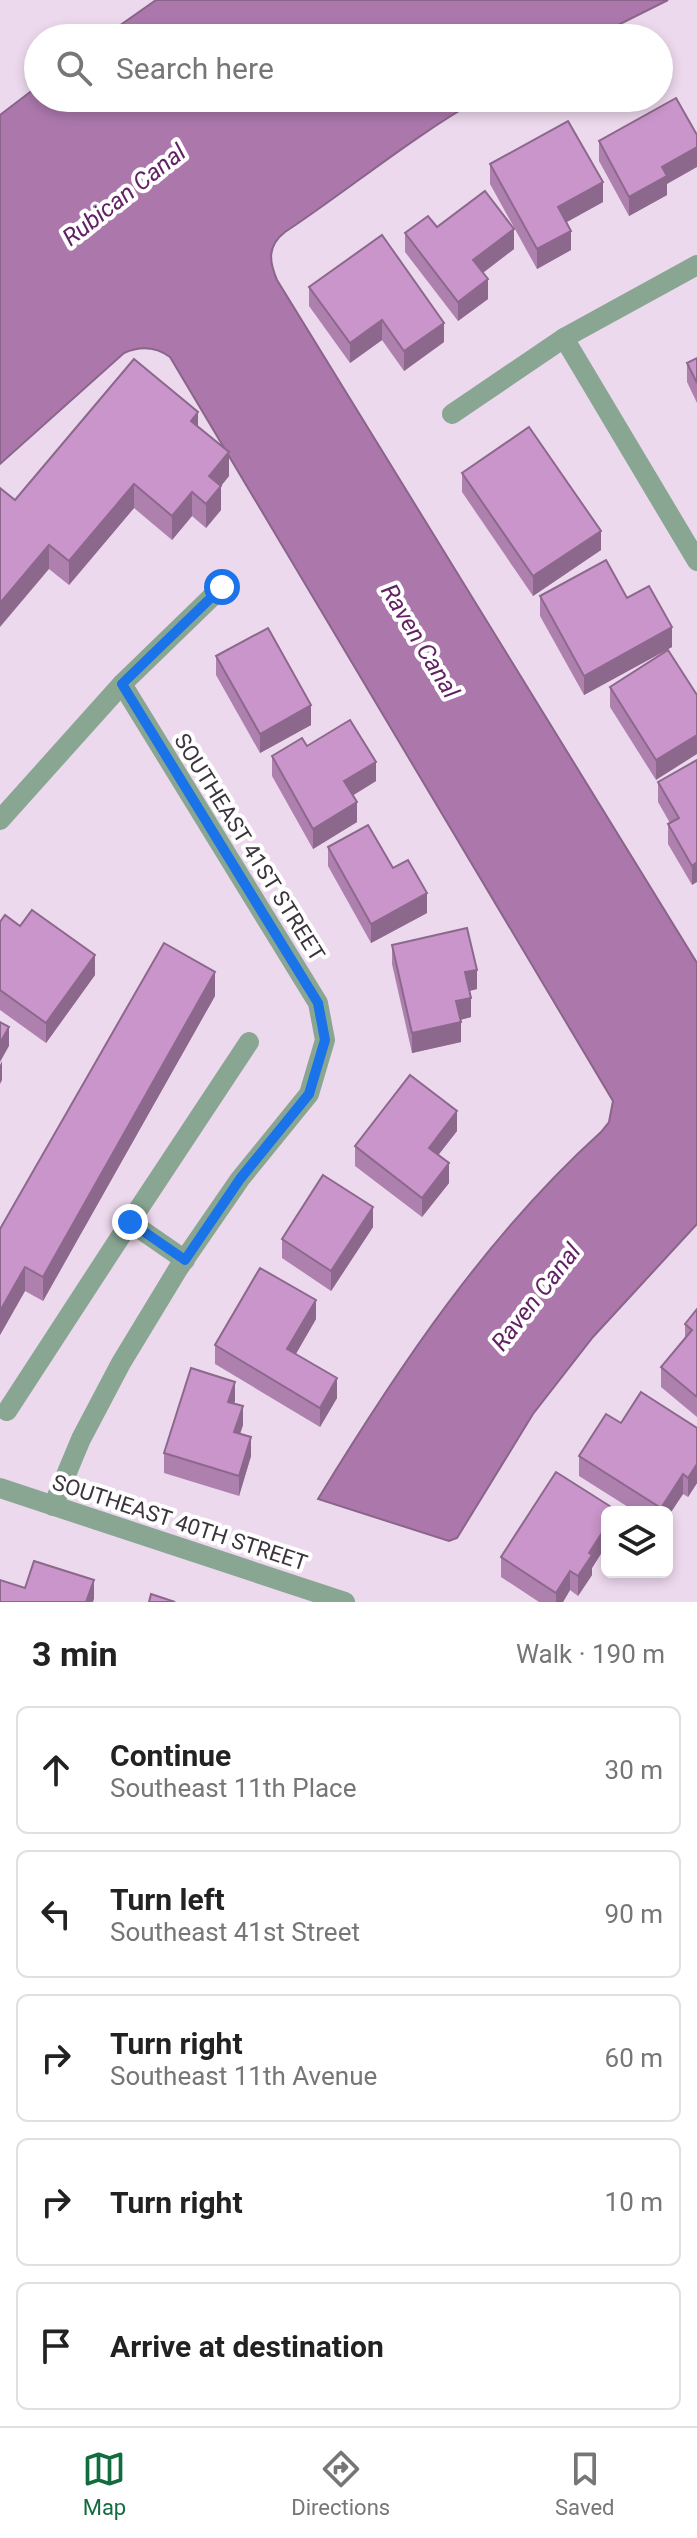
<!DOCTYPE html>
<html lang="en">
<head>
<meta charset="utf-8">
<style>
	body { margin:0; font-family:Roboto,sans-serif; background:#f6f6f6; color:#222 }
	.controls { position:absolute; right:24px; bottom:24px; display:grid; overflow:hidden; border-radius:12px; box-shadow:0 4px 12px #0003 }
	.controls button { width:72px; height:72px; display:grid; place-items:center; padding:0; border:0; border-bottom:2px solid #e0e0e0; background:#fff; color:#222; font:40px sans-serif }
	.stop { position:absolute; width:24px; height:24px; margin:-18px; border:6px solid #1a73e8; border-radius:50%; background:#fff }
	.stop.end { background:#1a73e8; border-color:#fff; box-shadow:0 2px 8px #0008 }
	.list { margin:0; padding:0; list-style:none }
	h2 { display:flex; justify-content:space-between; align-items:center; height:104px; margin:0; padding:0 32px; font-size:34px }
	h2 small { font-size:26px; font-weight:400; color:#767676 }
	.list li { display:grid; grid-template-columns:52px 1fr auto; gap:24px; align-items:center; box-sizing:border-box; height:128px; margin:0 16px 16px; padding:0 16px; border:2px solid #e0e0e0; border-radius:12px }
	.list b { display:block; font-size:30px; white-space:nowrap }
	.list p { margin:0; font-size:26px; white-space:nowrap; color:#767676 }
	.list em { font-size:26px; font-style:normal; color:#767676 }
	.icon { flex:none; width:44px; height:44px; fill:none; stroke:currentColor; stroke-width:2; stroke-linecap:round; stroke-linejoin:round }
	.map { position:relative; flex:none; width:697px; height:1602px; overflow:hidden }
	.search { position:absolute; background:#fff; box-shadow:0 4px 12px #0003; left:24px; right:24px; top:24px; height:88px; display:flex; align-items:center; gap:20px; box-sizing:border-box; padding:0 28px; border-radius:44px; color:#767676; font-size:30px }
	.sheet { height:824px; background:#fff }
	nav { display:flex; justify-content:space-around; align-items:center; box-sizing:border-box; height:112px; border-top:2px solid #e0e0e0; background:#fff; font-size:22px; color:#767676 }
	nav a { display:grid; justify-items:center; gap:4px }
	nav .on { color:#136c3f }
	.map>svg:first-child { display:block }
	.water { fill:#ac78ac; stroke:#8a648a; stroke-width:2 }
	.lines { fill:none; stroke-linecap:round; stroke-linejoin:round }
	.minor { stroke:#89a692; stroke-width:20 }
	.wall { fill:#ae80ae }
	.shaded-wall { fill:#8d688d }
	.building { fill:#ca95ca; stroke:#8d688d; stroke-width:2 }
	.route { stroke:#1a73e8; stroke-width:10 }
	.labels { text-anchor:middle; stroke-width:8; stroke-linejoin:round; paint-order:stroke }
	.street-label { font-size:22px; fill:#3c343c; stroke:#fff }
	.water-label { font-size:24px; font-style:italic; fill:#612264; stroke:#fff }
</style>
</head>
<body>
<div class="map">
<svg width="697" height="1602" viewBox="0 0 697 1602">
	<rect width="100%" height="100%" fill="#edd9ed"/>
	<!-- water -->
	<g class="water">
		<path d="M156 0H668L592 38H102Z"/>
		<path d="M38 86V98H481C412 137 351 188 285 232 267 246 269 261 277 280L697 963V1224L593 1337 533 1414 457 1538 449 1541 318 1499C398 1368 486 1236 601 1132L609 1122 613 1101 170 357C156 347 140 346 124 353L0 464V115Z"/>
	</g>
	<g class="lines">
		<!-- minor -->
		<g class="minor">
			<path d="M564 338 697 561"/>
			<path d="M452 414 564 338 697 265"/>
			<path d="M0 820 122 684 222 587"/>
			<path d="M130 1222 249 1042"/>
			<path d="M7 1411 130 1222 185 1260"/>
			<path d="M0 1488 345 1602"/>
			<path d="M53 1506 81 1439 121 1363 178 1269 240 1179 309 1094 325 1040 318 1003 122 684"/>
		</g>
	</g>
	<!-- wall -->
	<g class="wall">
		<path d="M599 141 667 184V195L629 216 599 161Z"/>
		<path d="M490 164 603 202 566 222 571 250 537 269 490 184Z"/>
		<path d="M437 227 514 249 483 273 488 299 458 321 405 252V233Z"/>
		<path d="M309 287 444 342 404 371 382 340 350 363 309 306Z"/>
		<path d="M697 358V403L687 382V363Z"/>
		<path d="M198 427 229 476 221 486V510L206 528 192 516 172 540 134 508 69 585 49 569 15 500Z"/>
		<path d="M462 473 601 550 533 596 462 492Z"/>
		<path d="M540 596 672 647 584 695 540 616Z"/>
		<path d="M668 650 656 780 610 707V687Z"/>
		<path d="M216 656 311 725 260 753 216 675Z"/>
		<path d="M307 746 376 781 353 795 357 822 313 849 272 776V756Z"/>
		<path d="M697 760 692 885 668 844V824L670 823 658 802V782Z"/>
		<path d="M328 847 393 868 427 913 371 943 328 866Z"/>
		<path d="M0 922 20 926 95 975 46 1043 0 1010Z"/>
		<path d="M392 945 477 989 469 991 471 1017 460 1020 461 1042 412 1053 392 964Z"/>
		<path d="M215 996 43 1301 25 1291 0 1335V1229Z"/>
		<path d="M457 1131 438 1155 449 1183 422 1217 355 1166V1146Z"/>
		<path d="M373 1227 331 1291 282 1258V1239Z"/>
		<path d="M697 1309V1417L661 1387V1367L685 1339V1324Z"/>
		<path d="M316 1319 296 1354 337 1398 320 1427 215 1364V1345Z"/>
		<path d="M235 1401 234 1403 243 1425 240 1434 251 1456 239 1496 164 1473V1453Z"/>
		<path d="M621 1423 697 1428V1483L688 1497 683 1494 667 1518V1512H636L579 1476V1456Z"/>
		<path d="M556 1472 616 1510V1512H607V1544L592 1568V1575L578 1596 570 1590 563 1602H539L501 1577V1557Z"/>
	</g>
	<!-- shaded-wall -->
	<g class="shaded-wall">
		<path d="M697 147V167L667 184V195L629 216V197L662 167Z"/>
		<path d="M603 182V202L558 227V207Z"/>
		<path d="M514 229V249L473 280V260Z"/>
		<path d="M571 231V250L537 269V249Z"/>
		<path d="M488 279V299L458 321V302Z"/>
		<path d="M382 320V340L350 363V343Z"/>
		<path d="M444 323V342L404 371V351Z"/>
		<path d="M198 412V436L191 421Z"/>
		<path d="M229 452V476L212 497 221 486V510L206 528V504L209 476Z"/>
		<path d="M134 484V508L69 585V561Z"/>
		<path d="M192 492V516L172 540V516Z"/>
		<path d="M601 531V550L533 596V576Z"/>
		<path d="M49 545V569L0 627V603Z"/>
		<path d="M672 627V647L584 695V676Z"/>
		<path d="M311 705V725L260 753V734Z"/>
		<path d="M697 735V754L656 780V760Z"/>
		<path d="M376 762V781L344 801V781Z"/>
		<path d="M357 802V822L313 849V829Z"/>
		<path d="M697 862V882L692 885V866Z"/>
		<path d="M427 893V913L371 943V924Z"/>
		<path d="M95 955V975L46 1043V1023Z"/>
		<path d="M477 970V989L465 992V972Z"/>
		<path d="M215 972V996L43 1301V1277Z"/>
		<path d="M471 998V1017L456 1021V1001Z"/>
		<path d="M461 1022V1042L412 1053V1033Z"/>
		<path d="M9 1027V1046L0 1062V1043Z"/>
		<path d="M2 1061V1080L0 1084V1065Z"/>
		<path d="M457 1111V1131L429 1167V1148Z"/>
		<path d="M449 1163V1183L422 1217V1198Z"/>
		<path d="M373 1207V1227L331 1291V1271Z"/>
		<path d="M25 1267V1291L0 1335V1311Z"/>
		<path d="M316 1300V1319L287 1369V1349Z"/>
		<path d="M337 1378V1398L320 1427V1408Z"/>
		<path d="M235 1382V1401L228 1421V1402Z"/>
		<path d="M243 1406V1425L234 1451V1432Z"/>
		<path d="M251 1437V1456L239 1496V1476Z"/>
		<path d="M697 1464V1483L688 1497V1478Z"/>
		<path d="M683 1474V1494L667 1518V1512H661V1508Z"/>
		<path d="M607 1525V1544L592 1568V1575L578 1596V1576L589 1553Z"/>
		<path d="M570 1571V1590L563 1602H556V1593Z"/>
		<path d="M94 1580V1599L93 1602H86Z"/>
	</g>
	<!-- building -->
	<g class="building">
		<path d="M676 98 697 135V147L662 167 667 176 629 197 599 141Z"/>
		<path d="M568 121 603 182 558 207 571 231 537 249 490 164Z"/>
		<path d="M485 191 514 229 473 260 488 279 458 302 405 233 428 216 437 227Z"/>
		<path d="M382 235 444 323 404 351 382 320 350 343 309 287Z"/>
		<path d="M697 358V383L687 363Z"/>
		<path d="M134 359 198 412 191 421 229 452 209 476 221 486 206 504 192 492 172 516 134 484 69 561 49 545 0 603V488L15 500Z"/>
		<path d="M529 427 601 531 533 576 462 473Z"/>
		<path d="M606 560 627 598 649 586 672 627 584 676 540 596Z"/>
		<path d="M268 628 311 705 260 734 216 656Z"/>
		<path d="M668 650 697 695V735L656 760 610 687Z"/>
		<path d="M350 720 376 762 344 781 357 802 313 829 272 756 302 738 307 746Z"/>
		<path d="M697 760V862L692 866 668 824 679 818 658 782Z"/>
		<path d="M368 825 393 868 408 860 427 893 371 924 328 847Z"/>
		<path d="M32 910 95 955 46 1023 0 990V922L5 915 20 926Z"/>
		<path d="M467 928 477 970 465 972 471 998 456 1001 461 1022 412 1033 392 945Z"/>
		<path d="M164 943 215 972 43 1277 25 1267 0 1311V1229Z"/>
		<path d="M0 1022 9 1027 0 1043Z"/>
		<path d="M410 1075 457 1111 429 1148 449 1163 422 1198 355 1146Z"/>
		<path d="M323 1175 373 1207 331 1271 282 1239Z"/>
		<path d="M260 1268 316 1300 287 1349 337 1378 320 1408 215 1345Z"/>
		<path d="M697 1309V1397L661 1367 692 1330 685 1324Z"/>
		<path d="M191 1368 235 1382 228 1402 243 1406 234 1432 251 1437 239 1476 164 1453Z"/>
		<path d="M641 1392 697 1428V1464L688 1478 683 1474 661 1508 579 1456 606 1414 621 1423Z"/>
		<path d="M556 1472 616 1510 615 1512H607V1525L589 1553 592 1555 578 1576 570 1571 556 1593 501 1557Z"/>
		<path d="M34 1561 94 1580 86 1602H0V1580L25 1588Z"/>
		<path d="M151 1594 175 1602H149Z"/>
	</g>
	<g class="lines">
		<!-- route -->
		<path class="route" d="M130 1222 185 1260 240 1179 309 1094 325 1040 318 1003 122 684 222 587"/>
	</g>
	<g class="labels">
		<!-- street labels -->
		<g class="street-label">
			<text transform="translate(250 847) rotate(58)" y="8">SOUTHEAST 41ST STREET</text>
			<text transform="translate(180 1522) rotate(18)" y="8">SOUTHEAST 40TH STREET</text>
		</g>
		<!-- water labels -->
		<g class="water-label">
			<text transform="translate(124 195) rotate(-38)" y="8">Rubican Canal</text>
			<text transform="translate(420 641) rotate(59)" y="8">Raven Canal</text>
			<text transform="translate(536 1297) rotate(-52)" y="8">Raven Canal</text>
		</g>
	</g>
</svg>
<div class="controls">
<button><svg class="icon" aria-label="layers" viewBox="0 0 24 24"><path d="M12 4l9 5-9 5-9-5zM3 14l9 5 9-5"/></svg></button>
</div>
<div class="stop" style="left:222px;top:587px"></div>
<div class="stop end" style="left:130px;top:1222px"></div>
<div class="search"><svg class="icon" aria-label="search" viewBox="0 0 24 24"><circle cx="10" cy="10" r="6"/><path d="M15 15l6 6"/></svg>Search here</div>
</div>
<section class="sheet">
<h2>3 min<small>Walk · 190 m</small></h2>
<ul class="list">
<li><svg class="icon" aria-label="ahead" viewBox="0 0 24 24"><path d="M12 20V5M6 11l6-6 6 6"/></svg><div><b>Continue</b><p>Southeast 11th Place</p></div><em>30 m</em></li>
<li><svg class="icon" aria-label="left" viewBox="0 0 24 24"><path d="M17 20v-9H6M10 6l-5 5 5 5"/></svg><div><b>Turn left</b><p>Southeast 41st Street</p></div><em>90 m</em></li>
<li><svg class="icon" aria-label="right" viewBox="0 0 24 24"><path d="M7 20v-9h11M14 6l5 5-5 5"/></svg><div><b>Turn right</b><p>Southeast 11th Avenue</p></div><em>60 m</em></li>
<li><svg class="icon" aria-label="right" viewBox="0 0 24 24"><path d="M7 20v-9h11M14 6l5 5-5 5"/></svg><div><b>Turn right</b></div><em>10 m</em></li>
<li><svg class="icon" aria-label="arrive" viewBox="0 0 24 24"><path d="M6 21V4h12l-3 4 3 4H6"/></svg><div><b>Arrive at destination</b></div></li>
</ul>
</section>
<nav>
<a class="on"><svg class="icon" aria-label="map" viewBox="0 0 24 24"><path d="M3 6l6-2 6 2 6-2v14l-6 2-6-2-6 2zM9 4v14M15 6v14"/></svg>Map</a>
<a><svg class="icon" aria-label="directions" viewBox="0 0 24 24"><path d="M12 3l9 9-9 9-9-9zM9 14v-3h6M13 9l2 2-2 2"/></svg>Directions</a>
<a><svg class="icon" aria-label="saved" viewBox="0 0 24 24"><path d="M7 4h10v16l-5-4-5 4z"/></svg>Saved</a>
</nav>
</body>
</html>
